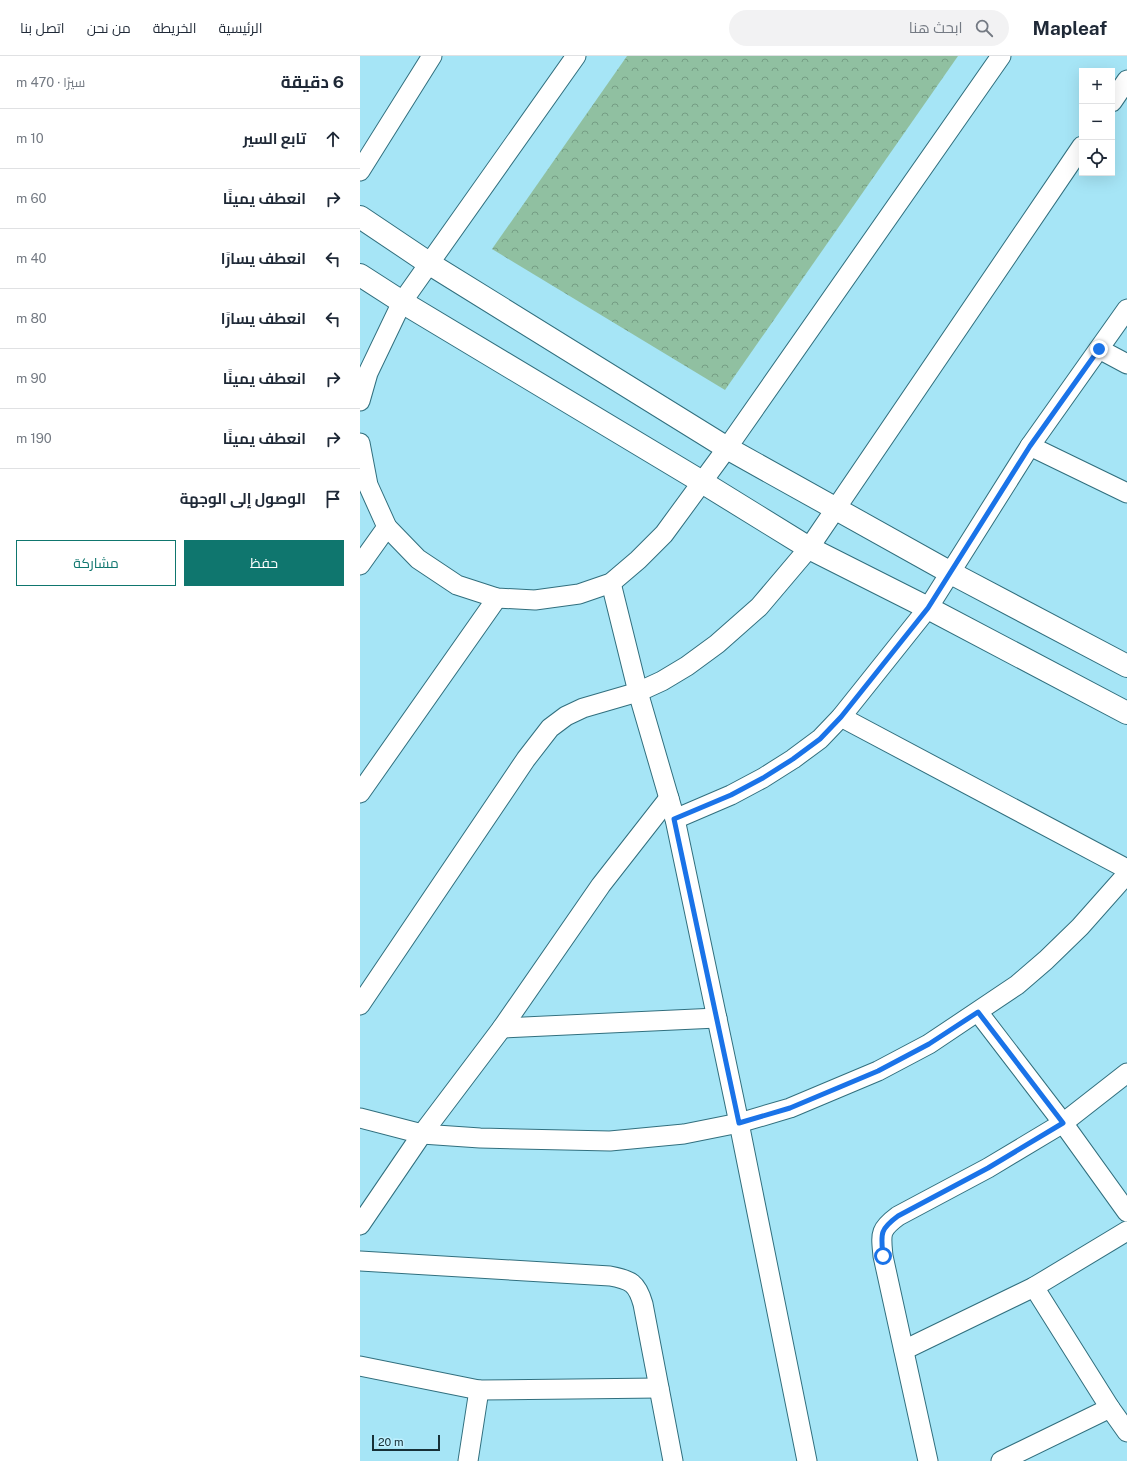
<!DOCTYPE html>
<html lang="ar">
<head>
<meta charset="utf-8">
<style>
	body { margin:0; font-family:"Public Sans",Cairo,sans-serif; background:#f2f2f3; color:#1f2937; direction:rtl }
	.controls { position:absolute; right:12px; top:12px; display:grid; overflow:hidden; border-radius:0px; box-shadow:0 4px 16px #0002 }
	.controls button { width:36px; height:36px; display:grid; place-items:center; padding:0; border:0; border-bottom:1px solid #e0e1e3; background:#fff; color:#1f2937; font:20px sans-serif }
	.scale { position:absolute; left:12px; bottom:10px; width:68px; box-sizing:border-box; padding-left:4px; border:2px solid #173137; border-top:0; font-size:11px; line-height:14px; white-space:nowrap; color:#173137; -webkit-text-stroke:3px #bef0fe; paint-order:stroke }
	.stop { position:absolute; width:12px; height:12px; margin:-9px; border:3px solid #1a73e8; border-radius:50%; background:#fff }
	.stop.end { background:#1a73e8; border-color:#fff; box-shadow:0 1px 4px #0008 }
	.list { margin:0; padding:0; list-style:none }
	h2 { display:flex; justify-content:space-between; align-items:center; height:52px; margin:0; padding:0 16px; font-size:17px }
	h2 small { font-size:13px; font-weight:400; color:#747a83 }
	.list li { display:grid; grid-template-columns:26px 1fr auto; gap:12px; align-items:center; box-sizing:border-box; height:60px; padding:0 16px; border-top:1px solid #e0e1e3 }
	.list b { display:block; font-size:15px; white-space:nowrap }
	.list em { font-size:13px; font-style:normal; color:#747a83 }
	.actions { display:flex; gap:8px; padding:12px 16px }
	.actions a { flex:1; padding:9px 0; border:1px solid #0f766e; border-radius:0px; text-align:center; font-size:14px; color:#0f766e }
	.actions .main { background:#0f766e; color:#fff }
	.icon { flex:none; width:22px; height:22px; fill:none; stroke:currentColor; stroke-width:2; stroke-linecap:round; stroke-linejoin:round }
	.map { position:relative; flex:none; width:767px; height:1405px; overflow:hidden; direction:ltr }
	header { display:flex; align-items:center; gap:24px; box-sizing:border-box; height:56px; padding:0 20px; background:#fff; border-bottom:1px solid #e0e1e3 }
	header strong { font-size:19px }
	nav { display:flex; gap:22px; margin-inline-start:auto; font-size:14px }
	.search { width:280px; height:36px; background:#f2f2f3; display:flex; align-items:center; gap:10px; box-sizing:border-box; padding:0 14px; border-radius:22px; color:#747a83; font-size:15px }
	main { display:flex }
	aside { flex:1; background:#fff }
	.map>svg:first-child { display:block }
	.park { fill:url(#park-crowns) }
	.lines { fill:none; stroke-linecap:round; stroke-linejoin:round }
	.street-casing { stroke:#316f7e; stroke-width:21 }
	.secondary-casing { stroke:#316f7e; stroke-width:24 }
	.street { stroke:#fff; stroke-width:19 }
	.secondary { stroke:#fff; stroke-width:22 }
	.route { stroke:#1a73e8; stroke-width:5 }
</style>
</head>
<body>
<header>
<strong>Mapleaf</strong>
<div class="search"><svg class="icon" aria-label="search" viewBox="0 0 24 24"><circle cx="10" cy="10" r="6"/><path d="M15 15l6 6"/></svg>ابحث هنا</div>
<nav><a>الرئيسية</a><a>الخريطة</a><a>من نحن</a><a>اتصل بنا</a></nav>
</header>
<main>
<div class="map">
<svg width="767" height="1405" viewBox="0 0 767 1405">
	<defs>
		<pattern id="park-crowns" width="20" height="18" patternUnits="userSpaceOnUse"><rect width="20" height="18" fill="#90c0a1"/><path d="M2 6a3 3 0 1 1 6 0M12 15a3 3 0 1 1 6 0" fill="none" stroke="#759d84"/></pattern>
	</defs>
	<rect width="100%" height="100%" fill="#a6e5f6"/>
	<!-- park -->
	<path class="park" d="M267 0H598L365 334 132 193Z"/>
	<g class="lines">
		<defs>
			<g id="street">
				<path d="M752 46 767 24"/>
				<path d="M0 115 72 0"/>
				<path d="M739 293 767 308"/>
				<path d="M0 345 8 317 42 246 216 0"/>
				<path d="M0 387 8 429 27 471 58 503 97 529 137 542 175 544 219 538 251 527 278 504 304 478 367 392 641 0"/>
				<path d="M670 390 767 437"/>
				<path d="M0 509 27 471"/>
				<path d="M251 527 278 636 315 763 379 1067 447 1405"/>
				<path d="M481 661 767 813"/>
				<path d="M0 737 137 542"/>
				<path d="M315 763 371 739 403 722 433 703 460 683 481 661 568 552 670 390 767 253"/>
				<path d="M0 949 166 703 190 672 206 660 223 652 278 636 302 625 327 610 357 588 399 551 449 492 722 90"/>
				<path d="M618 956 703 1067 767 1156"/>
				<path d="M142 972 357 962"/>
				<path d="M0 1062 62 1078 120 1082 250 1085 324 1078 379 1067 430 1052 518 1015 569 988 657 929 686 904 720 871 767 818"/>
				<path d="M0 1169 62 1078 142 972 241 829 309 742"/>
				<path d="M0 1205 250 1220C271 1224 277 1227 283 1248L313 1405"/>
				<path d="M674 1231 750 1352 767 1376"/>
				<path d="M544 1294 674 1231 767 1175"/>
				<path d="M0 1310 119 1334 299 1332"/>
				<path d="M108 1405 119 1334"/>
				<path d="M568 1405 523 1200C521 1178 519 1174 538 1160L628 1112 703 1067 767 1017"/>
				<path d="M641 1405 750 1352"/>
			</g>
			<g id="secondary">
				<path d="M0 161 70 208 367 392 591 517 767 610"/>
				<path d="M0 219 42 246 342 426 449 492 568 552 767 657"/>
			</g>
		</defs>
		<!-- street casing -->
		<use href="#street" class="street-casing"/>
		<!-- secondary casing -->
		<use href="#secondary" class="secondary-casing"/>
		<!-- street -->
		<use href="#street" class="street"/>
		<!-- secondary -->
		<use href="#secondary" class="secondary"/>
	</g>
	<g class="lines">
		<!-- route -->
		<path class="route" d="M523 1200C521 1178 519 1174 538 1160L628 1112 703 1067 618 956 569 988 518 1015 430 1052 379 1067 314 763 371 739 403 722 433 703 460 683 481 661 568 552 670 390 739 293"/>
	</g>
</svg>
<div class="controls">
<button>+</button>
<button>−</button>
<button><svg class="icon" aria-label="locate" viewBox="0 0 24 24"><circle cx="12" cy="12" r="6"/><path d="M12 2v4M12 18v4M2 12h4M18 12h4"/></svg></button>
</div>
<div class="scale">20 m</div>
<div class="stop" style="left:523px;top:1200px"></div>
<div class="stop end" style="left:739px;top:293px"></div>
</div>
<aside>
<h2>6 دقيقة<small>سيرًا · 470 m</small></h2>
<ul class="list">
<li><svg class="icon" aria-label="ahead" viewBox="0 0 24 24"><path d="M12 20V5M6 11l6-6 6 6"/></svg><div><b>تابع السير</b></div><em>10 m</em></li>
<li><svg class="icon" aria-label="right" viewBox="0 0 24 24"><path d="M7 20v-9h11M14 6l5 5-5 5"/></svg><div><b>انعطف يمينًا</b></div><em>60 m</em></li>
<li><svg class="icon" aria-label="left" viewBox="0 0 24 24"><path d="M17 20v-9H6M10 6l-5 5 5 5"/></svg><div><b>انعطف يسارًا</b></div><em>40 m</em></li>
<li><svg class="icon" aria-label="left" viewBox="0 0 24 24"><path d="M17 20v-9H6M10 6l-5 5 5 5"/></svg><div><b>انعطف يسارًا</b></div><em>80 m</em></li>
<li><svg class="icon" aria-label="right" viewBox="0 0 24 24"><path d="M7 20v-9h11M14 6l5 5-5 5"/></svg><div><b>انعطف يمينًا</b></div><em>90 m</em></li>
<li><svg class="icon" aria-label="right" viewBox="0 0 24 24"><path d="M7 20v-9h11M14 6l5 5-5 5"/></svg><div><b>انعطف يمينًا</b></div><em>190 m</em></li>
<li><svg class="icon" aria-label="arrive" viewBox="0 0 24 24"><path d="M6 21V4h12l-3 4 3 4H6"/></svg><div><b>الوصول إلى الوجهة</b></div></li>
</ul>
<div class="actions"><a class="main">حفظ</a><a>مشاركة</a></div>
</aside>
</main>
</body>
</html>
